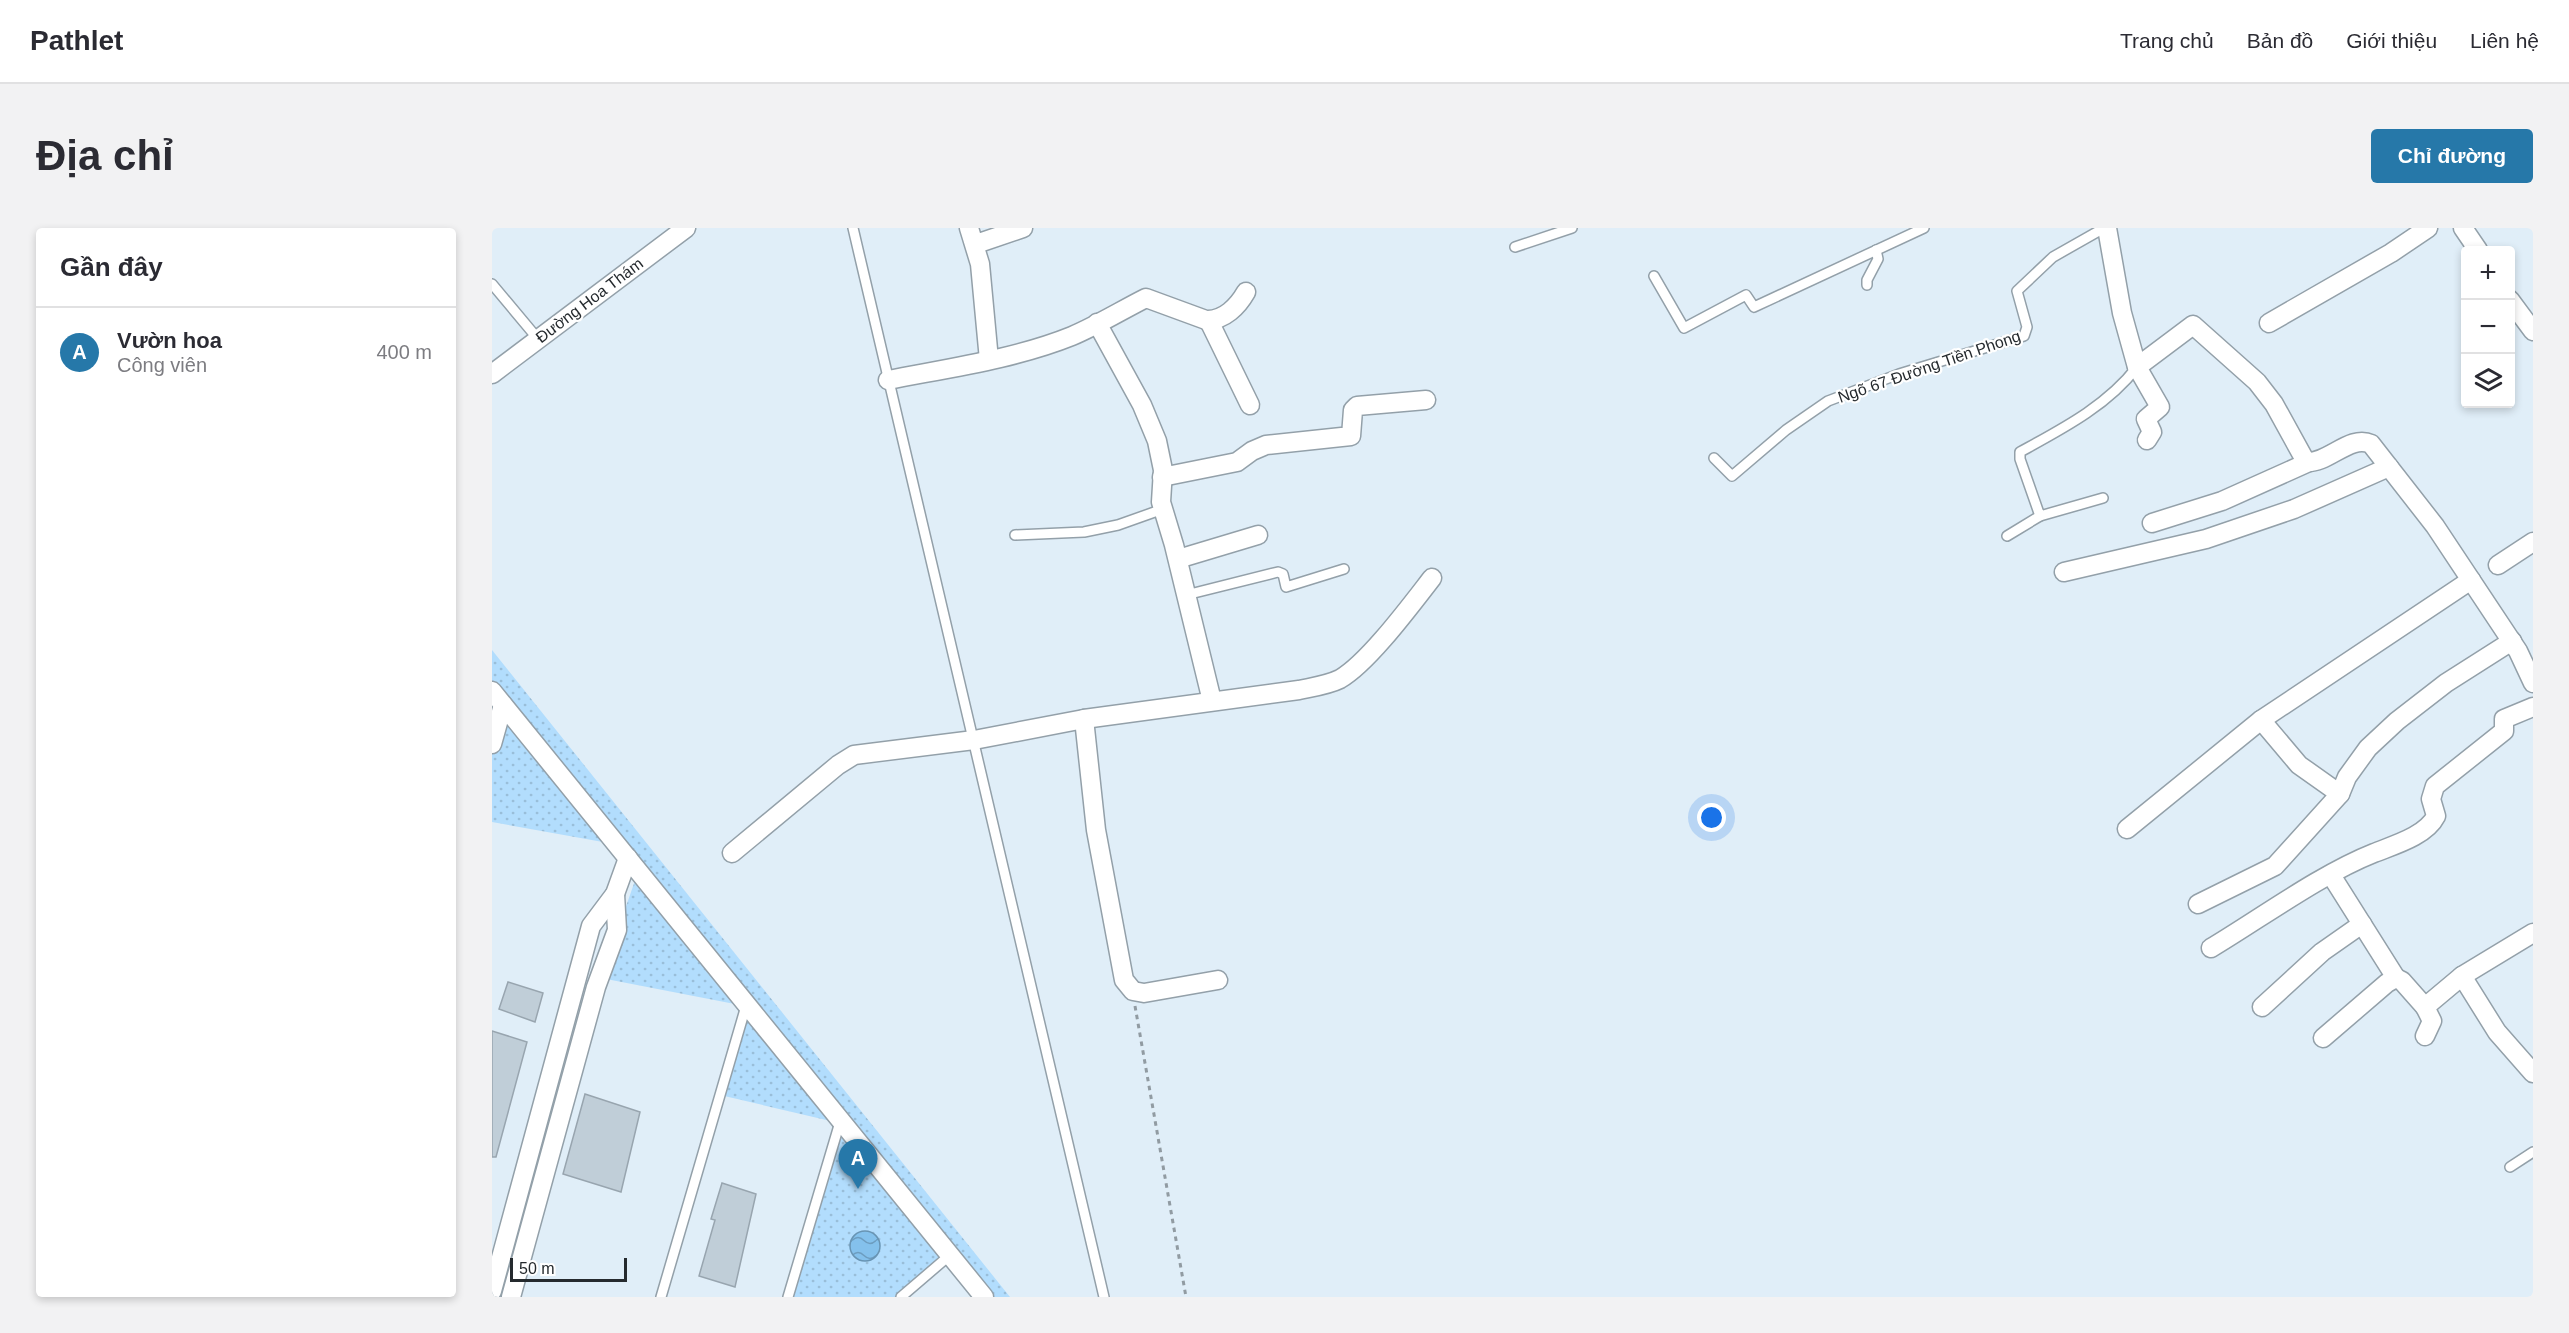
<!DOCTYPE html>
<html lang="vi">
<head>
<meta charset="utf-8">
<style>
	body { margin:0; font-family:Arial,sans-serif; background:#f2f2f3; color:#2b2b33 }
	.controls { position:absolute; right:18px; top:18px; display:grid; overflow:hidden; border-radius:6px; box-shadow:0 3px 9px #0003 }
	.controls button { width:54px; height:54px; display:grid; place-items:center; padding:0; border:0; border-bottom:2px solid #e1e1e2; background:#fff; color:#2b2b33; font:30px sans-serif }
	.scale { position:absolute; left:18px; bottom:15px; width:117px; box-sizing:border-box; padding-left:6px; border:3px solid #252a2e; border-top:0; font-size:16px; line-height:21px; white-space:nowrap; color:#252a2e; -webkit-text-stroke:4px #fff; paint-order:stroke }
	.you { position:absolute; left:1220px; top:590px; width:21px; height:21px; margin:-15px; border:4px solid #fff; border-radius:50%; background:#1a73e8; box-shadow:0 0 0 9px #1a73e833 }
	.badge { display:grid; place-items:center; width:39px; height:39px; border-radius:50%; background:#2678a9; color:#fff; font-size:20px; font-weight:700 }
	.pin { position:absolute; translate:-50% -50px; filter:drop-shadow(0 2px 3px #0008) }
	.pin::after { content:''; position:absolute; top:32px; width:21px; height:18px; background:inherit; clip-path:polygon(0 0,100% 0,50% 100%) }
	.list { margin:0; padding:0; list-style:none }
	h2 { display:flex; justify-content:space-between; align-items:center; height:78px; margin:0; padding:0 24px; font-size:26px }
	h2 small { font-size:20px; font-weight:400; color:#7c7c81 }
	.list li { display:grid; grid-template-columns:39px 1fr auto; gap:18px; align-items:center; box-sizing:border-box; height:90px; padding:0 24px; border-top:2px solid #e1e1e2 }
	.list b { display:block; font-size:22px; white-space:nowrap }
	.list p { margin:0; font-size:20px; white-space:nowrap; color:#7c7c81 }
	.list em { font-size:20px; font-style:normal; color:#7c7c81 }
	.icon { flex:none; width:33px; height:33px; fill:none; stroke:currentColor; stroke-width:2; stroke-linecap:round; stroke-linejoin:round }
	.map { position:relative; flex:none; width:2041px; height:1069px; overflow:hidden; border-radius:6px }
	header { display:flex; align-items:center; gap:36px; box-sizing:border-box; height:84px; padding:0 30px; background:#fff; border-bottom:2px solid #e1e1e2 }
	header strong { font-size:28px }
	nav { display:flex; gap:33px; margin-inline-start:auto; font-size:21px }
	.intro { display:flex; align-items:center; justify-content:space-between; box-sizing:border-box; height:144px; padding:0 36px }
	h1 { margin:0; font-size:42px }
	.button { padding:15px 27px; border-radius:6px; background:#2678a9; color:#fff; font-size:21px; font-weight:700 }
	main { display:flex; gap:36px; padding:0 36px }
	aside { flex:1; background:#fff; border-radius:6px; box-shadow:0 3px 9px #0003 }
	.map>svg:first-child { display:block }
	.grass { fill:url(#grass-dots) }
	.water { fill:url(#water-waves); stroke:#6894b3; stroke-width:1.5 }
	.building { fill:#c0ced8; stroke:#98a5af; stroke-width:1.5 }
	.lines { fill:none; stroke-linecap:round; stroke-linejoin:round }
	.service-casing { stroke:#93a0a9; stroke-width:12 }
	.minor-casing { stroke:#93a0a9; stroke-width:21 }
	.path { stroke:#919ba2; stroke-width:3; stroke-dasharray:4.5 4.5; stroke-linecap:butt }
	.service { stroke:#fff; stroke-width:9 }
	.minor { stroke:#fff; stroke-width:18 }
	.labels { text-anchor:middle; stroke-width:4.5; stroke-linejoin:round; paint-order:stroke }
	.street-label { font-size:16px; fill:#252a2e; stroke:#fff }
</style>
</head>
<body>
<header>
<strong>Pathlet</strong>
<nav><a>Trang chủ</a><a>Bản đồ</a><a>Giới thiệu</a><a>Liên hệ</a></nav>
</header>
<div class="intro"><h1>Địa chỉ</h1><a class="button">Chỉ đường</a></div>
<main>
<aside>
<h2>Gần đây<small></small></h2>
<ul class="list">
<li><span class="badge">A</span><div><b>Vườn hoa</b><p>Công viên</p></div><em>400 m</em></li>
</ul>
</aside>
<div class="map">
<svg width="2041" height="1069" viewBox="0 0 2041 1069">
	<defs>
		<pattern id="grass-dots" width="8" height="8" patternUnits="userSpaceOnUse" patternTransform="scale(1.5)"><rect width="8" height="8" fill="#b2ddfd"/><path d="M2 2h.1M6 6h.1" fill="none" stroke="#99bed9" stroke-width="1.8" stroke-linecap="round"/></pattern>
		<pattern id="water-waves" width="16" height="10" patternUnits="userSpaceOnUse" patternTransform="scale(1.5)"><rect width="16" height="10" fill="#84c1ec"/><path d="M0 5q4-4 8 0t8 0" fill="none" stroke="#6c9dc0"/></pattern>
	</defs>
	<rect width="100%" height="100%" fill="#e0eef8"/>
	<!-- grass -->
	<g class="grass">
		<path d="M0 422 518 1069H493L458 1026 409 1069H296L348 895 0 460Z"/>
		<path d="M12 480 122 616 0 594V521Z"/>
		<path d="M146 644 253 778 109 750Z"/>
		<path d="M254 779 347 895 228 867Z"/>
	</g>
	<!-- water -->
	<circle class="water" cx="373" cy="1018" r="15"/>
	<!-- building -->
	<g class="building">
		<path d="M16 754 51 765 43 794 7 781Z"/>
		<path d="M0 803 35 814 4 929H0Z"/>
		<path d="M93 866 148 884 129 964 71 946Z"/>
		<path d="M230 955 264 966 243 1059 207 1048 223 992 219 991Z"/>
	</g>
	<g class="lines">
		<defs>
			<g id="service">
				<path d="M361 0 612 1069"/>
				<path d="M1023 19 1080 0"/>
				<path d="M1162 48 1192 100 1254 67 1262 79 1432 0"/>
				<path d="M0 56 46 111"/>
				<path d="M1375 57V52L1386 31 1384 22"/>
				<path d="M1222 230 1240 248 1294 202 1336 173 1407 146 1532 108 1535 99 1525 63 1561 29 1612 0"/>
				<path d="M1611 270 1548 288 1528 231V224C1570 201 1615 178 1645 139"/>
				<path d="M523 307 592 304 626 297 671 281"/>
				<path d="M1515 308 1548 288"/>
				<path d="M694 367 786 344 791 346 794 359 852 341"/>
				<path d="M2018 939 2041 924"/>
				<path d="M169 1069 254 778"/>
				<path d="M296 1069 348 894"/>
				<path d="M409 1069 458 1027"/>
			</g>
			<g id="minor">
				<path d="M477 0 488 36 497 132"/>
				<path d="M1615 0 1630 85 1645 139 1701 97 1765 154 1782 176 1814 234C1836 236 1858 206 1879 216L1943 298 2026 423 2041 455"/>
				<path d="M1971 0 1986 22"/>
				<path d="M484 16 531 0"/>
				<path d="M2018 72 2041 103"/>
				<path d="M717 93 758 177"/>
				<path d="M605 95 650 177 665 213 671 242 669 274 682 317 720 473"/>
				<path d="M1777 95 1899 25 1936 0"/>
				<path d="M1645 139 1668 179 1654 191 1660 204 1655 212"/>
				<path d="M0 146 194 0"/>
				<path d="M396 152C457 140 523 131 580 108 606 97 630 82 654 70L714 92C732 93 746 78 754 64"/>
				<path d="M670 249 745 234 760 223 774 217 859 208 861 182 865 178 934 172"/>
				<path d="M1660 295 1730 273 1817 234"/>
				<path d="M686 331 766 307"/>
				<path d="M2006 337 2041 314"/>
				<path d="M1572 344 1714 311 1802 281 1897 239"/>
				<path d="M0 463 492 1069"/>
				<path d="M592 491 604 602 632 752 641 763 652 765 726 752"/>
				<path d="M1769 492 1807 537 1848 566"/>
				<path d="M0 516 11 477"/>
				<path d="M1635 601 1769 492 1979 352"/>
				<path d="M240 625 346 537 362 527 482 512 592 491 807 462C821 459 836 457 848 451 876 435 919 377 940 350"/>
				<path d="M1839 647 1904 750"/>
				<path d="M1706 676 1783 638 1848 566 1855 549 1876 520 1905 493 1954 455 2020 413"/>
				<path d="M1719 720C1769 690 1829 646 1882 625 1902 617 1934 608 1944 588L1939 571 1943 558 2012 503V491L2041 479"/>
				<path d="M1970 748 2005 804 2041 845"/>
				<path d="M1770 779 1830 724 1870 696"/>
				<path d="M1933 808 1940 793 1933 779 1970 748 2041 705"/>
				<path d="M1831 810 1895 755 1904 750 1910 753 1933 779"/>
				<path d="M0 1063 99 698 123 666 136 630"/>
				<path d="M19 1069 104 759 125 702 123 666"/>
			</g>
		</defs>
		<!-- service casing -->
		<use href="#service" class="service-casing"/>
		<!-- minor casing -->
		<use href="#minor" class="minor-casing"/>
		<!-- path -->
		<path class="path" d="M643 778 694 1069"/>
		<!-- service -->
		<use href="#service" class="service"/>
		<!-- minor -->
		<use href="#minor" class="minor"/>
	</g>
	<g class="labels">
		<!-- street labels -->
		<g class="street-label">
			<text transform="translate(97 72) rotate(-37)" y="6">Đường Hoa Thám</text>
			<text transform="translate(1437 138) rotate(-19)" y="6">Ngõ 67 Đường Tiền Phong</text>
		</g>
	</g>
</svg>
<div class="controls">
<button>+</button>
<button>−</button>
<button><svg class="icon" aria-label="layers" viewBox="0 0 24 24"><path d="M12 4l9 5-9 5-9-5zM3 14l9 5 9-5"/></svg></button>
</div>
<div class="scale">50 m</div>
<div class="you"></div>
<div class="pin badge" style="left:366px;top:961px">A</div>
</div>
</main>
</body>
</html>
